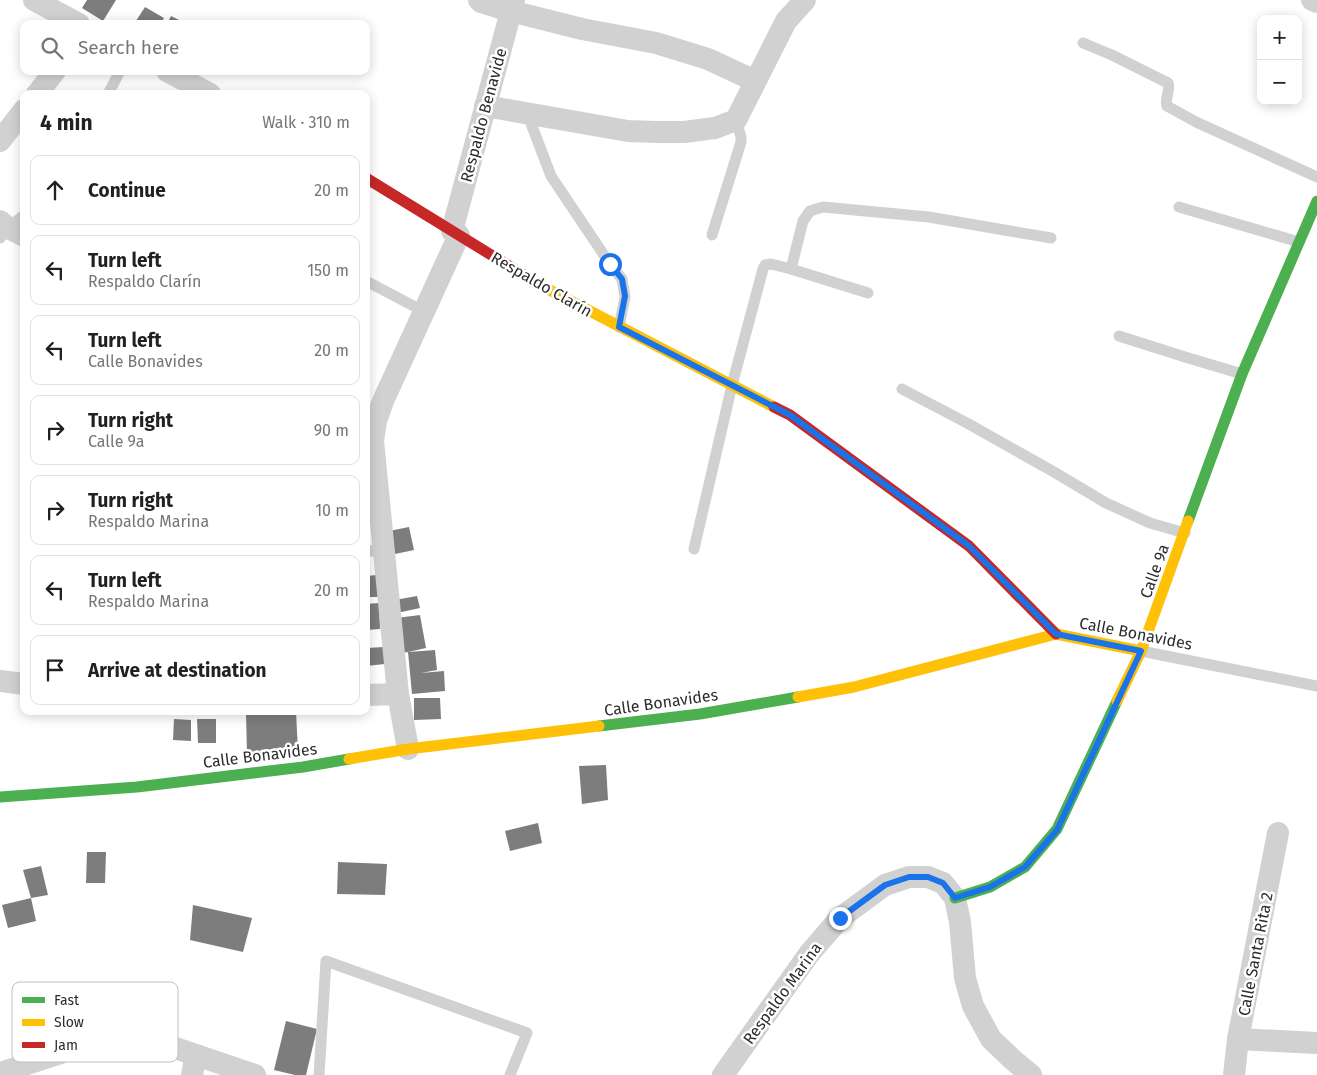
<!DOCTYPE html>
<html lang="en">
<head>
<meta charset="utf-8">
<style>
	body { margin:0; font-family:"Fira Sans",sans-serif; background:#f6f6f6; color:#202124 }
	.controls { position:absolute; right:15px; top:15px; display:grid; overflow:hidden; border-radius:10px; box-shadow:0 2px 12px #0003 }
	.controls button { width:45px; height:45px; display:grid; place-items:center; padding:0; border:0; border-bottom:1px solid #e0e0e0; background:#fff; color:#202124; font:25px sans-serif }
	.stop { position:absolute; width:15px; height:15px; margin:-11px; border:4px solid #1a73e8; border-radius:50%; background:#fff }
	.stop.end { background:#1a73e8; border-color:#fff; box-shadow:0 1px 5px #0008 }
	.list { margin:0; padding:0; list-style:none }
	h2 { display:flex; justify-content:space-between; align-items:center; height:65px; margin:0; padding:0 20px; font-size:21px }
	h2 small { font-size:16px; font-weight:400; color:#757577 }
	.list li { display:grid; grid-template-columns:32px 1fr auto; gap:15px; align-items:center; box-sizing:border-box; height:70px; margin:0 10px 10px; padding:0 10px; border:1px solid #e0e0e0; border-radius:10px }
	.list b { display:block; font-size:19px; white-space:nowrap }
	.list p { margin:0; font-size:16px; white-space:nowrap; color:#757577 }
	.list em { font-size:16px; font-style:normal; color:#757577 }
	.icon { flex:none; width:28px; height:28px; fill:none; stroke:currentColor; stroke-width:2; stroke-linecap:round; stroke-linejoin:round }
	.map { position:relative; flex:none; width:1317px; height:1075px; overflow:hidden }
	.search { position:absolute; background:#fff; box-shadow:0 2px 12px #0003; left:20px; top:20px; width:350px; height:55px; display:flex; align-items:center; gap:12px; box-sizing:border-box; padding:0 18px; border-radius:10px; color:#757577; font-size:19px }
	.panel { position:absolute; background:#fff; box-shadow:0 2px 12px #0003; left:20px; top:90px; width:350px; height:625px; border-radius:10px }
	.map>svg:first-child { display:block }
	.building { fill:#7d7d7d }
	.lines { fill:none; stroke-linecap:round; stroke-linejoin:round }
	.lane { stroke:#d1d1d1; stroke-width:11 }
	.street { stroke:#d1d1d1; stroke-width:22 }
	.fast { stroke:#4caf50; stroke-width:11 }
	.slow { stroke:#ffc107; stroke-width:11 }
	.jam { stroke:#c62828; stroke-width:11 }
	.route { stroke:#1a73e8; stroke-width:6 }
	.labels { text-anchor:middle; stroke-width:5; stroke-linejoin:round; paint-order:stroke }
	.street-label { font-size:16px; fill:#2c2c2c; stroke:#fff }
	.key { fill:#fff; stroke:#c0c0c0; stroke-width:1 }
	.key-label { font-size:14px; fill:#2c2c2c }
</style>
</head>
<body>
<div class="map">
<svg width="1317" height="1075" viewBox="0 0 1317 1075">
	<rect width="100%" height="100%" fill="#fff"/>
	<!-- building -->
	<g class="building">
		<path d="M87 0H116L103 21 82 8Z"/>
		<path d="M145 7 164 18 160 24H134Z"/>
		<path d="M171 16 181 21 179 24H167Z"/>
		<path d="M409 527 414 550 395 554 389 531Z"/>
		<path d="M377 575 378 597H366V576Z"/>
		<path d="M417 596 420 608 397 613 395 600Z"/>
		<path d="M379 603 380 629 366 630V604Z"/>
		<path d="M420 615 426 648 408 652 435 650 437 670 421 673 444 671 445 691 412 694 408 652 402 653 396 618Z"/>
		<path d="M384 647 385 664 366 666V648Z"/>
		<path d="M414 698H440L441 719 414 720Z"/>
		<path d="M269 711H296L298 752 247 754 246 714H270Z"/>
		<path d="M174 719 191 720V741L173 740Z"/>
		<path d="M197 719H216V743H198Z"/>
		<path d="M606 765 608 800 582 804 579 766Z"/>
		<path d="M538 823 542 843 510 851 505 831Z"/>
		<path d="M87 852H106L105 883H86Z"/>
		<path d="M338 862 387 864 385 895 337 894Z"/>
		<path d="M41 866 48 895 31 898 23 870Z"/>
		<path d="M31 898 36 921 8 928 2 905Z"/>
		<path d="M193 905 252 918 243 952 190 940Z"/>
		<path d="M286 1021 317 1029 306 1075H295L274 1070Z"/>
	</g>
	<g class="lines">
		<!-- lane -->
		<g class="lane">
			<path d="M1083 43 1112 55 1168 83C1171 91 1164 98 1167 106L1196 122 1317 177"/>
			<path d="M108 94 120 71"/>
			<path d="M527 113 551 176 610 264 622 279 625 297 619 327"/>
			<path d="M1179 207 1299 242"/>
			<path d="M712 235 741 142V137L736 120"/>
			<path d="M0 238 8 228 24 215"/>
			<path d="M791 269 803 221 810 211 823 207 929 217 1051 238"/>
			<path d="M366 281 425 312"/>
			<path d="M1119 336 1185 357 1242 374"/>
			<path d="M902 389 967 423 1054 472 1106 503 1150 523 1185 533"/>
			<path d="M694 549 732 385 763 269 765 265 771 264 791 269 868 293"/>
			<path d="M366 550 384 553"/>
			<path d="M1141 651 1317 686"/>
			<path d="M319 1075 326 961 527 1033 510 1075"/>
		</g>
		<!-- street -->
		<g class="street">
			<path d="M34 0 79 24"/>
			<path d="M479 0 481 2 510 11 582 29 656 43 708 59 755 81"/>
			<path d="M1312 0 1317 2"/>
			<path d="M167 71 210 94"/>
			<path d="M37 94 55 71"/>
			<path d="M485 106 628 131 657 132H684L715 128 736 120 786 21 805 0"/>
			<path d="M0 141 24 110"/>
			<path d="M0 221 8 228 24 236"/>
			<path d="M452 231 514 0"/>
			<path d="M0 681 24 684"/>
			<path d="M398 694 373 441 376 421 383 401 459 235"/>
			<path d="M366 695 398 694 408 749"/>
			<path d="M1238 1039 1317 1043"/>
			<path d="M0 1073 118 1034H134L255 1075"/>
			<path d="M192 1075 196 1055"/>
			<path d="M723 1075 809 954 840 918 885 885 909 877H928L943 883 955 898 960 922 965 978 973 1006 991 1039 1013 1060 1031 1075"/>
			<path d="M1234 1075 1238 1039 1278 833"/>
		</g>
		<!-- fast -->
		<g class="fast">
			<path d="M1188 521 1242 374 1317 201"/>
			<path d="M599 726 700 714 798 697"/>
			<path d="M0 797 137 787 303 767 349 759"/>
			<path d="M955 898 990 887 1025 867 1057 829 1117 701"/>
		</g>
		<!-- slow -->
		<g class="slow">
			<path d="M540 285 774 407"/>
			<path d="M798 697 854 687 1056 634 1141 651"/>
			<path d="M1117 701 1141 651 1188 521"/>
			<path d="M349 759 408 749 599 726"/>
		</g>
		<!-- jam -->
		<g class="jam">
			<path d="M366 178 540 285"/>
			<path d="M774 407 790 415 969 546 1056 634"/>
		</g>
	</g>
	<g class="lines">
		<!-- route -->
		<path class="route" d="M610 264 622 279 625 296 619 327 790 415 969 546 1056 634 1141 651 1057 830 1025 867 990 887 955 898 943 883 928 877H909L885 885 840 918"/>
	</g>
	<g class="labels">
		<!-- street labels -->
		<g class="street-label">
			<text transform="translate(483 115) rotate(-75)" y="6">Respaldo Benavide</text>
			<text transform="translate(542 284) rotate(30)" y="6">Respaldo Clarín</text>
			<text transform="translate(1154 571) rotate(-70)" y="6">Calle 9a</text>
			<text transform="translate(1136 633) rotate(11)" y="6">Calle Bonavides</text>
			<text transform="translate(661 702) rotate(-8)" y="6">Calle Bonavides</text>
			<text transform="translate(260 755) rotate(-7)" y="6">Calle Bonavides</text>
			<text transform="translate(1255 954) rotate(-79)" y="6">Calle Santa Rita 2</text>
			<text transform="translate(782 993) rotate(-54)" y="6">Respaldo Marina</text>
		</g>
	</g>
	<!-- legend -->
	<rect x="12" y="982" width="166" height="80" rx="8" class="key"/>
	<rect x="22" y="997" width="23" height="6" fill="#4caf50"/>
	<rect x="22" y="1019" width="23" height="7" fill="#ffc107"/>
	<rect x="22" y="1042" width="23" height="6" fill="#c62828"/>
	<g class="key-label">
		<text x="54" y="1005">Fast</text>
		<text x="54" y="1027">Slow</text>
		<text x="54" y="1050">Jam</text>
	</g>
</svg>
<div class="controls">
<button>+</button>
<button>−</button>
</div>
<div class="stop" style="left:610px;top:264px"></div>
<div class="stop end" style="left:840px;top:918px"></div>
<div class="search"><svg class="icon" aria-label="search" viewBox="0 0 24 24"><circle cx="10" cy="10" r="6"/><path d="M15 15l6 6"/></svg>Search here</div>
<section class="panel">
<h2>4 min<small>Walk · 310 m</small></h2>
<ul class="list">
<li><svg class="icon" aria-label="ahead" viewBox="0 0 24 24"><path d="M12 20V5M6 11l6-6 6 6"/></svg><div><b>Continue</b></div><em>20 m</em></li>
<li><svg class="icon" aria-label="left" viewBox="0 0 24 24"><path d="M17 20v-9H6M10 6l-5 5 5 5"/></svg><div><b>Turn left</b><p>Respaldo Clarín</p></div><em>150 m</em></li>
<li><svg class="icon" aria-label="left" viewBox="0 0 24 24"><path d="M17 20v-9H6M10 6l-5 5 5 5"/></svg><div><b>Turn left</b><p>Calle Bonavides</p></div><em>20 m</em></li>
<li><svg class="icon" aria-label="right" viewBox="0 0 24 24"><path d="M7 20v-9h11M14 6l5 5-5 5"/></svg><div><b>Turn right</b><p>Calle 9a</p></div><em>90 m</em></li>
<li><svg class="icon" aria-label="right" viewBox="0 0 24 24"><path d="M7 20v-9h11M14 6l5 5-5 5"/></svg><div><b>Turn right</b><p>Respaldo Marina</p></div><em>10 m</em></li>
<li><svg class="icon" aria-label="left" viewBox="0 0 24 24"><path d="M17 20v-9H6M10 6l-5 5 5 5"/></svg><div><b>Turn left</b><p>Respaldo Marina</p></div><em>20 m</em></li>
<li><svg class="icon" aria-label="arrive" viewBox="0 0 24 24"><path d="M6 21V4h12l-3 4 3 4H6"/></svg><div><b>Arrive at destination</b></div></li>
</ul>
</section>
</div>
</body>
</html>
